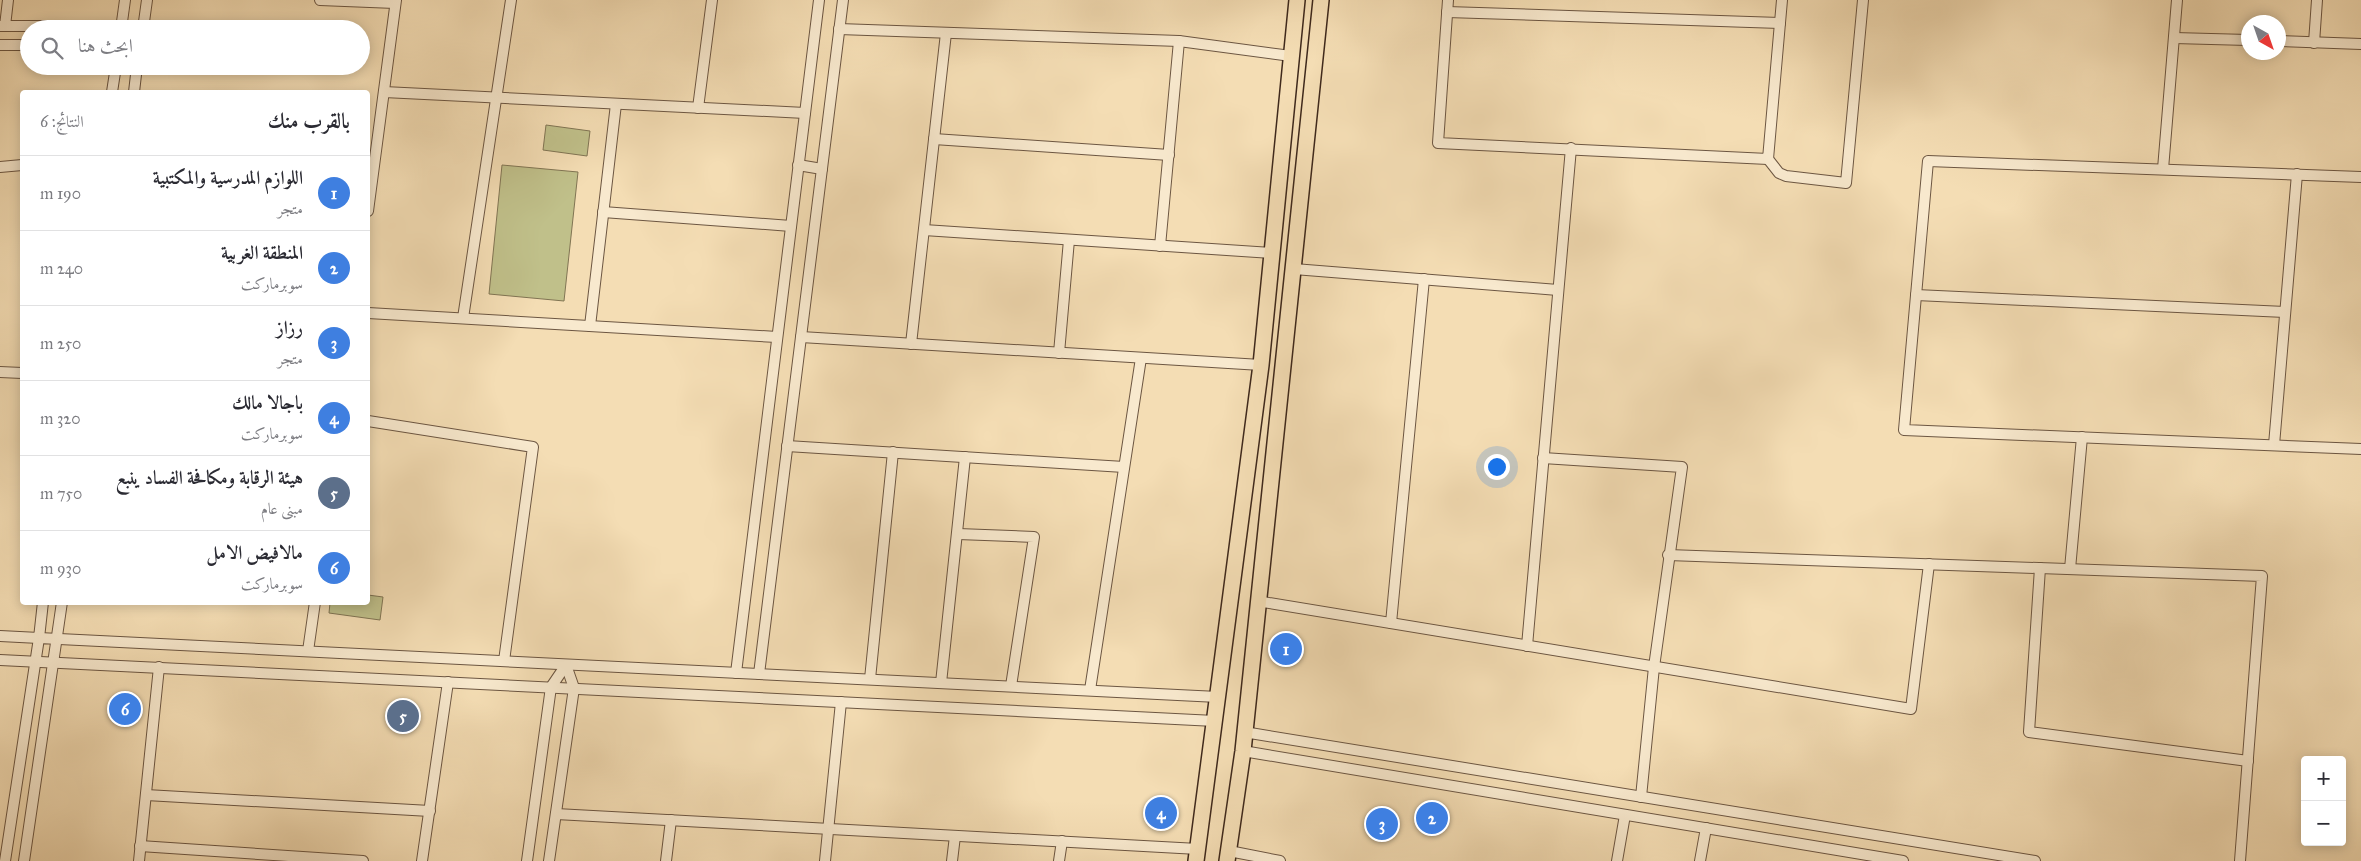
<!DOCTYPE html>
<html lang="ar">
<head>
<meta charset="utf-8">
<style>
	body { margin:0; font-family:"IM FELL Great Primer",Amiri,serif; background:#f7f7f7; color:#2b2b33; direction:rtl }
	.controls { position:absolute; right:15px; bottom:15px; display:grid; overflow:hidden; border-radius:5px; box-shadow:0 2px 12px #0003 }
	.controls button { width:45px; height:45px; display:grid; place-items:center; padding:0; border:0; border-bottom:1px solid #e1e1e2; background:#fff; color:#2b2b33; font:25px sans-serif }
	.compass { position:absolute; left:2241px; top:15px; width:45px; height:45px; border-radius:50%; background:#fff; box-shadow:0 2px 12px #0003; rotate:140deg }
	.you { position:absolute; left:1496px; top:466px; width:18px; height:18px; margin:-12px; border:4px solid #fff; border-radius:50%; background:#1a73e8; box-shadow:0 0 0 8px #1a73e833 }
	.badge { display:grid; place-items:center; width:32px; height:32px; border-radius:50%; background:#0f766e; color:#fff; font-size:16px; font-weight:700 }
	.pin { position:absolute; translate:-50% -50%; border:2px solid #fff; box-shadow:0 1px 5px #0006 }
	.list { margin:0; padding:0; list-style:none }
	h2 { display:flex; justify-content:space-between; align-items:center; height:65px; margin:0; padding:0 20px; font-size:21px }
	h2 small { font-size:16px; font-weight:400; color:#7c7c81 }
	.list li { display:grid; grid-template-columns:32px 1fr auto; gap:15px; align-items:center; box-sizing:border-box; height:75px; padding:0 20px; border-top:1px solid #e1e1e2 }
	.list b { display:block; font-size:19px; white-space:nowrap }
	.list p { margin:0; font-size:16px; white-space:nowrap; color:#7c7c81 }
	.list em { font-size:16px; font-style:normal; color:#7c7c81 }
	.icon { flex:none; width:28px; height:28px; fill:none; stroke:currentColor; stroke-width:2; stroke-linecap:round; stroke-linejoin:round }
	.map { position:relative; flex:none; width:2361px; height:861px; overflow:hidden; direction:ltr }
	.search { position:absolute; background:#fff; box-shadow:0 2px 12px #0003; left:20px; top:20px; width:350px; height:55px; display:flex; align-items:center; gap:12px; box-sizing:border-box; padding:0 18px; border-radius:28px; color:#7c7c81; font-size:19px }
	.panel { position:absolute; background:#fff; box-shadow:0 2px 12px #0003; left:20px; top:90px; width:350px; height:515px; border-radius:5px; direction:rtl }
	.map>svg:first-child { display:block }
	.green { fill:#c0c08a; stroke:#807453 }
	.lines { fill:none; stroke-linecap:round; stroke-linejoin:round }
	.minor-casing { stroke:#6c5642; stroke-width:12 }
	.primary-casing { stroke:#3f291c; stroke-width:18 }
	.minor { stroke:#f8e9ce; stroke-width:10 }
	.primary { stroke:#f4ddb4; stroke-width:15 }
</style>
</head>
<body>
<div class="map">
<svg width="2361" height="861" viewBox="0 0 2361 861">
	<rect width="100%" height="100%" fill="#f4ddb4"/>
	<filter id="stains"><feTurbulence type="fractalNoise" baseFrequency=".004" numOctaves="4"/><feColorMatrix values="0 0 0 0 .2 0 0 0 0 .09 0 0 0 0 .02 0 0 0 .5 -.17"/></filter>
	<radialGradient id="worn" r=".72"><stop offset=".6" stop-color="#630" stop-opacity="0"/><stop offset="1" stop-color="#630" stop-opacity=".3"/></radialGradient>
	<!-- green -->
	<g class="green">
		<path d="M546 125 590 131 587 156 543 150Z"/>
		<path d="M502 165 578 172 564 301 489 294Z"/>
		<path d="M368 595 383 597 380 620 329 613 330 603 368 602Z"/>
	</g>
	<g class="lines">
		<defs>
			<g id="minor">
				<path d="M320 0 395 3"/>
				<path d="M1448 0 1438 143 1768 159 1782 0"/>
				<path d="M1447 12 1780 23"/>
				<path d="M0 26H122L129 29"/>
				<path d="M5 26 8 0"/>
				<path d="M121 29 125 0"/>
				<path d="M143 29 147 0"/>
				<path d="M839 29 1179 41 1291 56"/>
				<path d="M2174 38 2248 40"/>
				<path d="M2278 41 2361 44"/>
				<path d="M2314 43 2317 0"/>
				<path d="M0 45H29"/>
				<path d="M112 92 116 66"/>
				<path d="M134 92 137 66"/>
				<path d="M384 92 805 113"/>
				<path d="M698 108 712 0"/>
				<path d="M934 139 1169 155"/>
				<path d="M1768 159 1779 173 1786 176 1846 183 1863 0"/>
				<path d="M798 165 822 169"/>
				<path d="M0 167 22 165"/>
				<path d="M2163 169 2177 0"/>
				<path d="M2361 177 1928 161 1904 430 2361 449"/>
				<path d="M368 211 396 0"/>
				<path d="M603 212 791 226"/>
				<path d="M924 230 1272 253"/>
				<path d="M1160 246 1179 41"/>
				<path d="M1294 269 1558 290"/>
				<path d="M1916 295 2285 312"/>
				<path d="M368 313 777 337"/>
				<path d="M463 318 511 0"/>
				<path d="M590 326 616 104"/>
				<path d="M801 337 1261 365"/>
				<path d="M911 344 946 33"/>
				<path d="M1059 353 1069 240"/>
				<path d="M0 372 22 373"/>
				<path d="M368 421 533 447 504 661"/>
				<path d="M2274 445 2297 174"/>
				<path d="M787 446 1124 467"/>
				<path d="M1543 458 1682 467 1654 667 1641 797"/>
				<path d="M958 534 1034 537 1011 686"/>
				<path d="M1668 555 2262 576 2240 861"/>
				<path d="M2040 568 2029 732 2248 761"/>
				<path d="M2070 569 2082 437"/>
				<path d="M1257 601 1911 709 1929 564"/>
				<path d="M1391 623 1424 279"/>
				<path d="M0 636 39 638 43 602"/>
				<path d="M1527 646 1571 148"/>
				<path d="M308 651 315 602"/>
				<path d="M0 660 1215 721"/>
				<path d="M736 673 819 0"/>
				<path d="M759 674 843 0"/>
				<path d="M870 679 893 452"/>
				<path d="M941 683 965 457"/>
				<path d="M1090 690 1141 358"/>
				<path d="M1244 732 2035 861"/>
				<path d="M1243 751 1903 861"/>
				<path d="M146 795 430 811"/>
				<path d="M556 814 1198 849"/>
				<path d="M140 846 363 861"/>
				<path d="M1229 851 1280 861"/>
				<path d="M5 861 39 638 1218 697"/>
				<path d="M24 861 62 602"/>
				<path d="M139 861 159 667"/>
				<path d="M422 861 448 682"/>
				<path d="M527 861 551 687 566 665"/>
				<path d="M549 861 574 688 566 665"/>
				<path d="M666 861 671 820"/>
				<path d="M825 861 841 702"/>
				<path d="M952 861 955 836"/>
				<path d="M1059 861 1062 841"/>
				<path d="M1617 861 1625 815"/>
				<path d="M1700 861 1706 828"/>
			</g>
			<g id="primary">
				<path d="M1196 861 1261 365 1297 0"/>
				<path d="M1227 861 1243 751 1321 0"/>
			</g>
		</defs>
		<!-- minor casing -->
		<use href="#minor" class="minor-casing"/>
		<!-- primary casing -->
		<use href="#primary" class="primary-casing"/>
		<!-- minor -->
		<use href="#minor" class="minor"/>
		<!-- primary -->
		<use href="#primary" class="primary"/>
	</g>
	<rect width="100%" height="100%" filter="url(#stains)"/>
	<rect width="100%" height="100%" fill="url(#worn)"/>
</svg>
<div class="controls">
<button>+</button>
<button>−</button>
</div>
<svg class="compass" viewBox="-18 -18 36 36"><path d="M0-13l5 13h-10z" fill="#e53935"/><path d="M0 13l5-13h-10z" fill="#7c7c81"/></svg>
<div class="you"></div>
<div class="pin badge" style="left:1286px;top:649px;background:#3f7fe0">1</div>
<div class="pin badge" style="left:1432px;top:818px;background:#3f7fe0">2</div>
<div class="pin badge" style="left:1382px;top:824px;background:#3f7fe0">3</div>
<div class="pin badge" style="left:1161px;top:813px;background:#3f7fe0">4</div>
<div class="pin badge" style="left:403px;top:716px;background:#5c6f8a">5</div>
<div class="pin badge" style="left:125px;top:709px;background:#3f7fe0">6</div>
<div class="search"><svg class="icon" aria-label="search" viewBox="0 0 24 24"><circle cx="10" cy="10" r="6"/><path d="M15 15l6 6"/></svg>ابحث هنا</div>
<section class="panel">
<h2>بالقرب منك<small>النتائج: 6</small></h2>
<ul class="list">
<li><span class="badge" style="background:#3f7fe0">1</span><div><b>اللوازم المدرسية والمكتبية</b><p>متجر</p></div><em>190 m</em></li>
<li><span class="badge" style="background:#3f7fe0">2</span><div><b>المنطقة الغربية</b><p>سوبرماركت</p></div><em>240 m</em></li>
<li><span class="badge" style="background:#3f7fe0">3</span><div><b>رزاز</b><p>متجر</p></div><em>250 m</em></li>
<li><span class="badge" style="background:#3f7fe0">4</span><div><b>باجالا مالك</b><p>سوبرماركت</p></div><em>320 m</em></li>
<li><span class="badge" style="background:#5c6f8a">5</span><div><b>هيئة الرقابة ومكافحة الفساد ينبع</b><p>مبنى عام</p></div><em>750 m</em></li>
<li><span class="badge" style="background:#3f7fe0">6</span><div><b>مالافيض الامل</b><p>سوبرماركت</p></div><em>930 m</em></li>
</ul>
</section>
</div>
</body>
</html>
